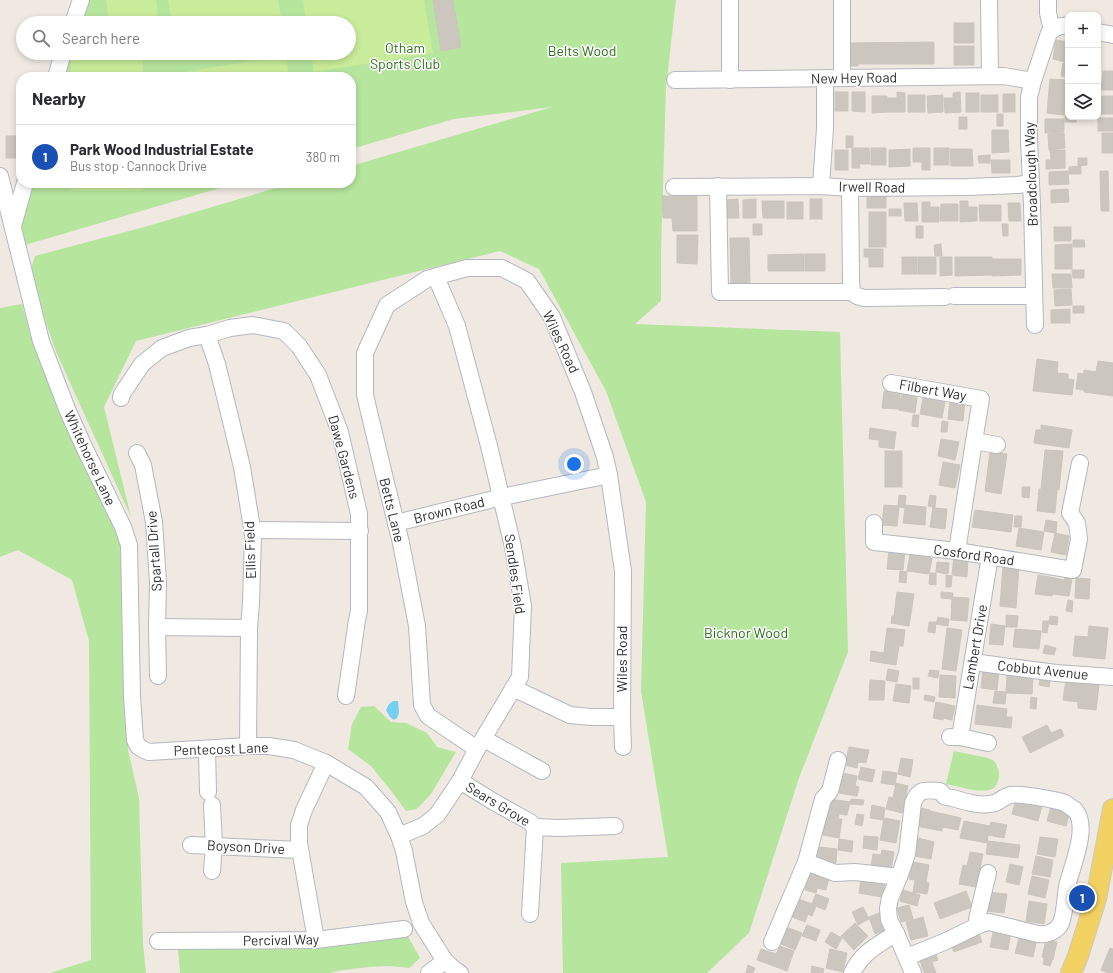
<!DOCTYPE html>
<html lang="en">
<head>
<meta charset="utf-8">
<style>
	body { margin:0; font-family:Barlow,sans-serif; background:#f2f2f3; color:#2b2b33 }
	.controls { position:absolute; right:12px; top:12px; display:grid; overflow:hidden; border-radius:8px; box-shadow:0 2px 6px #0003 }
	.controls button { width:36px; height:36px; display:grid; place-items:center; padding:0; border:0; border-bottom:1px solid #e1e1e2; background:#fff; color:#2b2b33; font:20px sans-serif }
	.you { position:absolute; left:574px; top:464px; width:14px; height:14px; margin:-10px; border:3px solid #fff; border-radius:50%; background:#1a73e8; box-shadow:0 0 0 6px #1a73e833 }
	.badge { display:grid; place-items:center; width:26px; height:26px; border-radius:50%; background:#4264fb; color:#fff; font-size:13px; font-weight:700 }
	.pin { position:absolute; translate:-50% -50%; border:2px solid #fff; box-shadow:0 1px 4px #0006 }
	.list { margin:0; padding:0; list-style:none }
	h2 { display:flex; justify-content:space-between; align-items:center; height:52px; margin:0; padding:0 16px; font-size:17px }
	h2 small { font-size:13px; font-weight:400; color:#7c7c81 }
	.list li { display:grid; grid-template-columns:26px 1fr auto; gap:12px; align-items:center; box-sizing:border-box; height:64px; padding:0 16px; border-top:1px solid #e1e1e2 }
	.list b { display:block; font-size:15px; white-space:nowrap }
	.list p { margin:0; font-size:13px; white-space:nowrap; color:#7c7c81 }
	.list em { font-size:13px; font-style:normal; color:#7c7c81 }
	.icon { flex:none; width:22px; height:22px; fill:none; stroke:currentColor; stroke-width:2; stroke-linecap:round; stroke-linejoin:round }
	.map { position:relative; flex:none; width:1113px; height:973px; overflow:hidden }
	.search { position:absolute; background:#fff; box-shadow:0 2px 6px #0003; left:16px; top:16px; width:340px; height:44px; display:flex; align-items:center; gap:10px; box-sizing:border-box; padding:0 14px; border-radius:22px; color:#7c7c81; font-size:15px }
	.panel { position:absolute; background:#fff; box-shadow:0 2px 6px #0003; left:16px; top:72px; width:340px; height:116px; border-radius:16px }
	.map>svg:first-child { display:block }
	.green { fill:#b6e59e }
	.pitch { fill:#c9ec9a }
	.water { fill:#75cff0 }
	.building { fill:#cbc7bf; stroke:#cbc5ba }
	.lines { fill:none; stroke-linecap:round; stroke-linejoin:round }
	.minor-casing { stroke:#b4b7c1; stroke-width:18 }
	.major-casing { stroke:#c9c9c9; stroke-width:22 }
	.minor { stroke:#fff; stroke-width:16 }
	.major { stroke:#f2d163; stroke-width:20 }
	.labels { text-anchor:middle; stroke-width:3; stroke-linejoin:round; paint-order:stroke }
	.park-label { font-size:14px; fill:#2c6e1b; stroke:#fff }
	.street-label { font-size:14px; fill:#2e2e2e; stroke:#fff }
</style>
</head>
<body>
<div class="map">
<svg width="1113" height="973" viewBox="0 0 1113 973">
	<rect width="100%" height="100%" fill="#efe9e1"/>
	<!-- green -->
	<g class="green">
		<path d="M88 0H676L666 87 661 251V301L635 324 840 332 848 652 799 778 749 933 707 973H563L561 863 668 857 641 691 646 502 606 391 539 269 500 251 136 341 104 407 131 517 57 354 29 275 35 256 148 226 293 183H351V166L552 107 454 119 351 149V77H62L69 53H349V23H80Z"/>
		<path d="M33 183H237L25 245 20 227Z"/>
		<path d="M22 304 33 344 99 487 124 544 128 750 139 798 143 944 146 973H50L91 960 89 641 72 580 18 550 0 557V308Z"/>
		<path d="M374 706 391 722 406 723 427 733 437 747 456 752 431 794 417 809 406 811 392 792 371 766 348 749 352 724 361 707Z"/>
		<path d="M954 751C961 753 988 757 993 760 997 764 1000 771 999 777 998 780 997 785 994 788 984 795 957 786 946 784Z"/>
		<path d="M405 931 420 958 409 968C384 964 354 968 329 973H180L178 948 311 947 378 940Z"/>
	</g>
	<!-- pitch -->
	<g class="pitch">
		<path d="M106 0H156L159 23H109Z"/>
		<path d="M168 0H278L282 23H172Z"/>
		<path d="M303 0H424L433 53 314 72 311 53H349V23H306Z"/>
		<path d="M286 55 289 77H156Z"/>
		<rect x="71" y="60" width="72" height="17"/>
		<rect x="71" y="183" width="72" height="8"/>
	</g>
	<!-- water -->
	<path class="water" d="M393 701H398L399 713 397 718 394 720 390 717 386 710 389 704Z"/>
	<!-- building -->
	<g class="building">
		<path d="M433 0H453L461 47 441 51Z"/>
		<rect x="954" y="23" width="20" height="20"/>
		<path d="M1056 40 1068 42 1065 62 1053 59Z"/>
		<path d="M934 42V64H858V66H850V43Z"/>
		<rect x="954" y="46" width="20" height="19"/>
		<path d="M1063 63 1068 64V77L1061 76Z"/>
		<path d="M1103 71H1113V90H1101Z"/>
		<path d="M1050 79 1067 80 1064 115 1047 113Z"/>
		<rect x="835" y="92" width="13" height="19"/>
		<path d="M852 92H865V112L852 111Z"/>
		<path d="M897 92 905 93V112H888V98H897Z"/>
		<path d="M960 92 961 112 945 113 944 98H953V93Z"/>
		<rect x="966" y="93" width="13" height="19"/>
		<rect x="1003" y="94" width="12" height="18"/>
		<rect x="908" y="95" width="17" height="17"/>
		<path d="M943 95V112L928 113 927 96Z"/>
		<rect x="981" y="95" width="17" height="17"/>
		<path d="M872 96H887L888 112 872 113Z"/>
		<path d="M1099 96H1113V114H1100Z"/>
		<rect x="997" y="114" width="6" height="12"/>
		<path d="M1065 115H1068V117H1076V122H1065Z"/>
		<rect x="959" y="117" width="8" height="12"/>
		<rect x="1098" y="118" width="15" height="13"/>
		<path d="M1045 119H1064V132L1045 133Z"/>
		<path d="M992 130H1008L1009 152 992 153Z"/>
		<path d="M1064 133 1065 148 1049 150 1048 134Z"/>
		<rect x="1102" y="133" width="11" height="20"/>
		<rect x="6" y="136" width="15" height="22"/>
		<path d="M846 136H853V147L846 148Z"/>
		<path d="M852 148H869L870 164H859L860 168H852Z"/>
		<rect x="871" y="148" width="15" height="17"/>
		<path d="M913 148H930V170H922V162H913Z"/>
		<rect x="934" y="148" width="15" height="17"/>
		<path d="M910 149V166L889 167V150Z"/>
		<path d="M950 149H972L973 166H951Z"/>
		<rect x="835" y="150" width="13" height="20"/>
		<path d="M1050 150H1065V168L1046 169V160H1051Z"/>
		<path d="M990 155V163H979L978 156Z"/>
		<path d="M1078 158H1087V165L1078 166Z"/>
		<path d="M991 160H1010V173H992Z"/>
		<path d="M1081 166V174H1069V167Z"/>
		<path d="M1068 171 1069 184 1049 185V172Z"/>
		<path d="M1100 171H1108L1109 211H1101Z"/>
		<path d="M1068 189 1069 202 1051 203V190Z"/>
		<rect x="867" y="195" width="19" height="13"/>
		<path d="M662 196H697V231H673L672 218H663Z"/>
		<path d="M738 199 739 218H726V200Z"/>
		<path d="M756 199V218H743V200Z"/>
		<rect x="810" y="199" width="12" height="20"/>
		<path d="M762 201H784V218H763Z"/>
		<path d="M960 201H968V207H977V221L960 222Z"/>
		<rect x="787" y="202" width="16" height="17"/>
		<path d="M922 202H930V207H939V222H922Z"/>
		<path d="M904 203H917L918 221H905Z"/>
		<path d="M1008 203H1020L1021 221H1009Z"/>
		<path d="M941 204H958V221H940Z"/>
		<path d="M979 205H1001V221H980Z"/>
		<rect x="889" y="209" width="12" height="7"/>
		<rect x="869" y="212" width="17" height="35"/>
		<rect x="753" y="224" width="9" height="11"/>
		<path d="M1002 224H1008V236H1003Z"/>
		<rect x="916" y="226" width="7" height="12"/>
		<rect x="1054" y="227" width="17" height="14"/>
		<path d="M677 235H698L697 264 677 263Z"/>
		<path d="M730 238H749L750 283H731Z"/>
		<path d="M1073 240H1084L1085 247H1073Z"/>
		<path d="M941 244 942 256H935L934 245Z"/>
		<path d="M1072 244V269H1055V245Z"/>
		<path d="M864 249H883V267H869V257H864Z"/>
		<path d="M804 254V271H768V255Z"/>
		<rect x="805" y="254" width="20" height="17"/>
		<rect x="902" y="257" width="15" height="17"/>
		<rect x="918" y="257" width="18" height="17"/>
		<path d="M940 257H952V275L940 276Z"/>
		<path d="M955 257H992V275L955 276Z"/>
		<path d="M992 259H1021V275L992 276Z"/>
		<path d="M1072 270H1084V278H1073Z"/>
		<path d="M1052 274H1071L1072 288H1053Z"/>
		<path d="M1071 289 1072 305 1055 306 1054 290Z"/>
		<rect x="1073" y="306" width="11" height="7"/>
		<path d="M1070 309V323H1051V310Z"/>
		<path d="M1037 359 1058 362 1057 373 1068 374V379L1074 380 1072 395 1033 391Z"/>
		<path d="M1098 361 1113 363V396L1084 392V390L1076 389 1078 373 1084 374V370L1096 372Z"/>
		<path d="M884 391 900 393 899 409 882 408Z"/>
		<path d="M902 392 911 394 910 396 917 397 915 413 899 410Z"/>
		<path d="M923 398 945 402 942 418 920 414Z"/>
		<path d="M950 400 965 401 963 421 948 419Z"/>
		<path d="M913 415H919L918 427 912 426Z"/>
		<path d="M942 421 948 422 947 432H941Z"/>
		<path d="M1041 425 1072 430 1069 448 1034 443 1036 430H1041Z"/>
		<path d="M870 428 896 432 894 449 879 447V440L869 439Z"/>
		<path d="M941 439 959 442 955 460 938 456Z"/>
		<path d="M1045 450 1063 451 1059 490 1041 489Z"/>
		<rect x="885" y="451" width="17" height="36"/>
		<path d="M990 452 1007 454 1001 494 985 491Z"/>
		<path d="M943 462 960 465 955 488 939 485Z"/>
		<path d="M1022 487H1030L1029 498 1022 497Z"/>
		<path d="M1039 489 1057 491 1055 513 1037 511Z"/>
		<path d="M899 495 906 496 905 505 926 507 925 525 903 523 905 508 899 507 897 526 882 525 884 505 898 506Z"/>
		<path d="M930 495 936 496 935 508 947 509 945 529 930 527 933 507 928 506Z"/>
		<path d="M975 510 1013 515 1011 532 972 527Z"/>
		<path d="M1015 516H1022L1021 527H1014Z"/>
		<path d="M1046 520 1057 522 1056 533 1044 531Z"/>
		<path d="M1019 528 1044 532 1041 550 1016 546Z"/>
		<path d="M1055 533 1069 536 1066 555 1051 552Z"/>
		<path d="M889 549 905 551 903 570 887 569Z"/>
		<path d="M910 555 932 558 929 574 907 571Z"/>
		<path d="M954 556 968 557 967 577 952 575Z"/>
		<path d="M937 562 949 563 948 574 936 572Z"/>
		<path d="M1003 566 1019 567 1016 608 1000 606Z"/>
		<path d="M900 571 907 572 906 583 899 582Z"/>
		<path d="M930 573H936V585L929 584Z"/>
		<path d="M946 575 952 576 951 587H946Z"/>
		<path d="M1038 575 1055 578 1052 596 1035 594Z"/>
		<path d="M1065 577 1072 578 1069 596 1053 594 1055 578 1064 580Z"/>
		<path d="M1076 578 1090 579 1089 599 1075 598Z"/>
		<path d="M897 592 914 594 909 626 891 623 892 616H894Z"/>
		<path d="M941 592 953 593 952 599 941 598Z"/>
		<path d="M952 597 969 598 967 621 951 620Z"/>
		<path d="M1068 600 1073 601 1072 612 1066 611Z"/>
		<path d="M1006 615 1018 616 1017 627H1006Z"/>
		<path d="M1050 616 1058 617 1057 625 1049 624Z"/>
		<path d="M938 617 949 619 948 626 936 624Z"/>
		<path d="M1043 621H1049L1047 633 1042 632Z"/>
		<path d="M929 622H936L935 633 928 632Z"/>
		<path d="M991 624 1005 626 1003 645 989 644Z"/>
		<path d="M1089 626 1108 628 1105 659 1073 656 1075 636 1088 637Z"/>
		<path d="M887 628 905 630 903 646H899L896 665 870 661 871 651 884 653Z"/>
		<path d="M947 628 962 630 956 671 942 669Z"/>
		<path d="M1015 629 1041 631 1039 649 1013 647Z"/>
		<path d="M1045 645 1056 648 1054 655 1043 653Z"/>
		<path d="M888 669 899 671 897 682 886 680Z"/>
		<path d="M983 669 999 671 997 690 981 688Z"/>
		<path d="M930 670 939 671 938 678 928 676Z"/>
		<path d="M1007 674 1033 676 1032 694 1006 693Z"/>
		<path d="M940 675 956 676 955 698 939 697Z"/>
		<rect x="913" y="678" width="6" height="11"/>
		<path d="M1040 679 1050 681 1049 687 1039 685Z"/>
		<path d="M870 680 885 681 884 700H869Z"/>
		<path d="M1066 680 1099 685 1096 710 1078 708V702L1063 700Z"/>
		<path d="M896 684 911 686 909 703 893 701Z"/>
		<path d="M995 691 1006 692 1005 704 993 703Z"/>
		<path d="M925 695 935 697 934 702 924 700Z"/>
		<path d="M1031 697 1037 698 1036 709 1030 708Z"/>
		<path d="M936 702 955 706 952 720 943 718V720L933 718Z"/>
		<path d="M977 705 1007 709 1006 717H1012L1011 728 975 724Z"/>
		<path d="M1047 725 1051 733 1061 729 1064 736 1030 753 1022 737Z"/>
		<path d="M849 747 869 750 866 763 858 762 857 768 845 765Z"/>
		<path d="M901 758 913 760 910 777 898 774Z"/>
		<path d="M861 767 875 770 872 782 858 779Z"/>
		<path d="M883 771 897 773 895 785 881 783Z"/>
		<path d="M843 773 857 776 855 786 859 787 857 796 839 793Z"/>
		<path d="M896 783 908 786 902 813 886 809 889 797 893 798Z"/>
		<path d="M1017 796 1043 802 1038 821 1012 814Z"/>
		<path d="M830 799 850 802 847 815 839 814 838 819H842L839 838 823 835Z"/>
		<path d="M851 799 864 800 863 805 850 804Z"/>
		<path d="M1052 803 1071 808 1066 826 1047 821Z"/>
		<path d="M872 805 885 808 883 820 870 818Z"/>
		<path d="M920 808 930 810V811L961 818 958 830 943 827 942 831 916 826Z"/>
		<path d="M857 814 864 815 862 826 855 824Z"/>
		<path d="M884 818 900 821 896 843 880 840Z"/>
		<path d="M964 821 990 826 991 822 1007 825 1004 838 988 835 987 843 960 838Z"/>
		<path d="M864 836 878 837 877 850 863 848Z"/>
		<path d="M1040 837 1058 839 1055 857 1037 854Z"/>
		<path d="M918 838 934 842 931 859 914 856Z"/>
		<path d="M839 839 853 841 852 852 838 850Z"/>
		<path d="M988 841 1020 845 1018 858 986 854Z"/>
		<path d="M819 847 837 849 836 863 817 860Z"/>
		<path d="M882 850 894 852 891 870 871 867 873 854 881 855Z"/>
		<path d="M970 852 983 854 976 887 959 884 963 865 967 866Z"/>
		<path d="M1036 856 1053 860 1050 877 1032 874Z"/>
		<path d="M913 862 929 865 926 882 929 883 927 894 913 892 915 880 909 879Z"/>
		<path d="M1010 864 1023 867 1019 885 1006 882Z"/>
		<path d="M809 873 829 878 826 890 817 888 816 893 805 890Z"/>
		<path d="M862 873 886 877 882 897 859 893Z"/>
		<path d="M1032 876 1049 880 1045 898 1028 894Z"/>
		<path d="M903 890 920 895 917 906 900 901Z"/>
		<path d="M966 891 972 907 940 919 934 903Z"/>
		<path d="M987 892 1007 894 1004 913 984 911Z"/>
		<path d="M816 894 829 899 825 910 816 906 812 916 808 914 805 922 792 917 799 899 812 904Z"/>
		<path d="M1029 901 1047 904 1044 924 1026 921Z"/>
		<path d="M909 905 913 919 901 922 897 908Z"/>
		<path d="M863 907 869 919 858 925 852 912Z"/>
		<path d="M879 913 885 930 875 934 869 917Z"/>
		<path d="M923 917 928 936 911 940 906 922Z"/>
		<path d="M855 923 868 936 854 950 841 936Z"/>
		<path d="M807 925 820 930 816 941 802 936Z"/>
		<path d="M786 927 802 933 795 950 779 943Z"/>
		<path d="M994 928 1011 931 1008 950 990 947Z"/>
		<path d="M978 931 982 942 954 952 950 941Z"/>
		<path d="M831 932 842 938 836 949 825 942Z"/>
		<path d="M1020 934 1037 938 1033 957 1015 953Z"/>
		<path d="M1046 940 1057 942 1053 960 1042 957Z"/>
		<path d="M780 946 794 951 787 971 757 960 761 949 776 954Z"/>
		<path d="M1110 948 1113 949V973H1108L1101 970Z"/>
		<path d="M830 949 847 953 843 972 826 968Z"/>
		<path d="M934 949 938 960 932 962 936 973H924L918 954Z"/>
		<path d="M1044 958 1052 960 1050 966 1043 964Z"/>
		<path d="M748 965 755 968 753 973H746Z"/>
		<path d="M812 966 824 969 823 973H811Z"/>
	</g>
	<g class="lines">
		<defs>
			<g id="minor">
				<path d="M989 0 990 76"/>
				<path d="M1048 0V13L1052 30"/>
				<path d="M73 23 81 0"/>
				<path d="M1098 32 1113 35"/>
				<path d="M56 77 63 53"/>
				<path d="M842 78V0"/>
				<path d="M675 80 1004 76 1033 81"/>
				<path d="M730 80V0"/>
				<path d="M0 176 41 341 67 409 84 447 123 527 129 545 132 697 135 740 138 746 144 750 149 752 248 746H269L294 750 326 763 366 787 388 812 399 836 404 851 414 902 421 923 445 961 455 970 460 973"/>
				<path d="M718 186 720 292H852"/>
				<path d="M821 186 825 128V79"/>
				<path d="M674 187 821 186 850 188 968 187 1018 185 1031 183"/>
				<path d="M850 188 851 280 852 292 857 296 864 298 945 297"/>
				<path d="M13 226 25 183"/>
				<path d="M954 296H1034"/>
				<path d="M1035 325 1032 205 1029 139V97L1033 81 1049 33C1054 28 1061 25 1068 26"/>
				<path d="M207 335 217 364 229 413 242 467 253 534 251 603 249 628 248 746"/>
				<path d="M891 383 981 399 974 441"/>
				<path d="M121 398 122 394 142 364 162 348 189 338 207 335 230 328 253 325 284 331 299 346 318 375 340 432 359 514V611L357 620 346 696"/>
				<path d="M137 453 143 465 154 522 158 583 157 627 158 676"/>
				<path d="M396 523 502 497 609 475 623 571 622 717 623 747"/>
				<path d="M874 523V542L957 551 1073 570 1079 539 1077 523 1070 513 1080 463"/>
				<path d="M252 530 360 531"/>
				<path d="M957 551 974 441 997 445"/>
				<path d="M157 627 249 628"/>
				<path d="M973 662 1056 673 1113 677"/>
				<path d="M513 688 570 715 591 717H622"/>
				<path d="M950 737H960L988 743"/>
				<path d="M960 737 990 556"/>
				<path d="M484 739 542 771"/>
				<path d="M207 749 208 792"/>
				<path d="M477 749 428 716 422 705 417 626 401 543 385 479 365 395V353L387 305 427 279 467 268H502L527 281 552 317 583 392 605 457 609 475"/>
				<path d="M838 760 830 791 823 799 806 862 835 873 855 872 899 877"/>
				<path d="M460 781 494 802 530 822 535 827 530 914"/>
				<path d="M535 827 559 828 615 826"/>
				<path d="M399 836 423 826 437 815 460 781 477 749 520 677 523 606 513 547 489 446 457 326 436 277"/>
				<path d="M191 845 300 850"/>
				<path d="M212 871 214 846 212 805"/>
				<path d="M981 924 977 919 988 873"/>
				<path d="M316 940 299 843V825L304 810 326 763"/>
				<path d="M158 941 316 940 404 929"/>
				<path d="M772 942 806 862"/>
				<path d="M907 957 944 942 981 924 989 922 1038 934C1046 935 1055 932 1060 925 1065 916 1065 898 1067 887 1071 867 1090 828 1075 810 1072 808 1068 805 1065 803 1057 800 1019 793 1011 795 1005 796 1000 801 995 803 981 807 966 802 953 798 950 798 946 797 944 796 944 796 941 791 940 791 925 790 919 788 913 803L907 854 899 877 890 898 888 908 889 920 896 933 913 973"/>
				<path d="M429 973 445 961"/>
				<path d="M852 973C863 951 877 946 896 933"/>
			</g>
			<path id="major" d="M1071 973 1078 956 1096 899 1113 809"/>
		</defs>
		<!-- minor casing -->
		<use href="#minor" class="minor-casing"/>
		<!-- major casing -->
		<use href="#major" class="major-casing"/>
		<!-- minor -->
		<use href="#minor" class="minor"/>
		<!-- major -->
		<use href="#major" class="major"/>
	</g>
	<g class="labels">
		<!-- park labels -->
		<g class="park-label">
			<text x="405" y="53">Otham<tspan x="405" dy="16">Sports Club</tspan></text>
			<text x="582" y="56">Belts Wood</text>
			<text x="746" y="638">Bicknor Wood</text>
		</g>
		<!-- street labels -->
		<g class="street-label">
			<text transform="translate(854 78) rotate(-1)" y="5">New Hey Road</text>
			<text transform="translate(1031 174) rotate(-92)" y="5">Broadclough Way</text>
			<text transform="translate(872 187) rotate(1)" y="5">Irwell Road</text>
			<text transform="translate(561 342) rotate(65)" y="5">Wiles Road</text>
			<text transform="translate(933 390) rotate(10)" y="5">Filbert Way</text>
			<text transform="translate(344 457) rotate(75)" y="5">Dawe Gardens</text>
			<text transform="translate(90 458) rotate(65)" y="5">Whitehorse Lane</text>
			<text transform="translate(392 510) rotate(76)" y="5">Betts Lane</text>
			<text transform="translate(449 510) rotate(-14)" y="5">Brown Road</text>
			<text transform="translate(250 550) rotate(-92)" y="5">Ellis Field</text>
			<text transform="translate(154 551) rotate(-94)" y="5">Spartall Drive</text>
			<text transform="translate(974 555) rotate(8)" y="5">Cosford Road</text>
			<text transform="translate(515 574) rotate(82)" y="5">Sendles Field</text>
			<text transform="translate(975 647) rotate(-80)" y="5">Lambert Drive</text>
			<text transform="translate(622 659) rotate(-90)" y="5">Wiles Road</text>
			<text transform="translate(1043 670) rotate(6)" y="5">Cobbut Avenue</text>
			<text transform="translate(221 749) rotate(-2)" y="5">Pentecost Lane</text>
			<text transform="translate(498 804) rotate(31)" y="5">Sears Grove</text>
			<text transform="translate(246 847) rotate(3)" y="5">Boyson Drive</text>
			<text transform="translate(281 940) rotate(-1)" y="5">Percival Way</text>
		</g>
	</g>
</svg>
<div class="controls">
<button>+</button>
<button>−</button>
<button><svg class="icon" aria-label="layers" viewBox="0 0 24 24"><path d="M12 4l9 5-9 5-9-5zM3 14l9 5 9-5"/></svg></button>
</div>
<div class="you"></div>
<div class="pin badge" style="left:1082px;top:898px;background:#1a4fb4">1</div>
<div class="search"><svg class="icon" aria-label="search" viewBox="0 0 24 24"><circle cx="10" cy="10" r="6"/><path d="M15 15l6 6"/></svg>Search here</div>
<section class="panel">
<h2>Nearby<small></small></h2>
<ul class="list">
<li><span class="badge" style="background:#1a4fb4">1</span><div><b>Park Wood Industrial Estate</b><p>Bus stop · Cannock Drive</p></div><em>380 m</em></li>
</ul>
</section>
</div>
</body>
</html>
